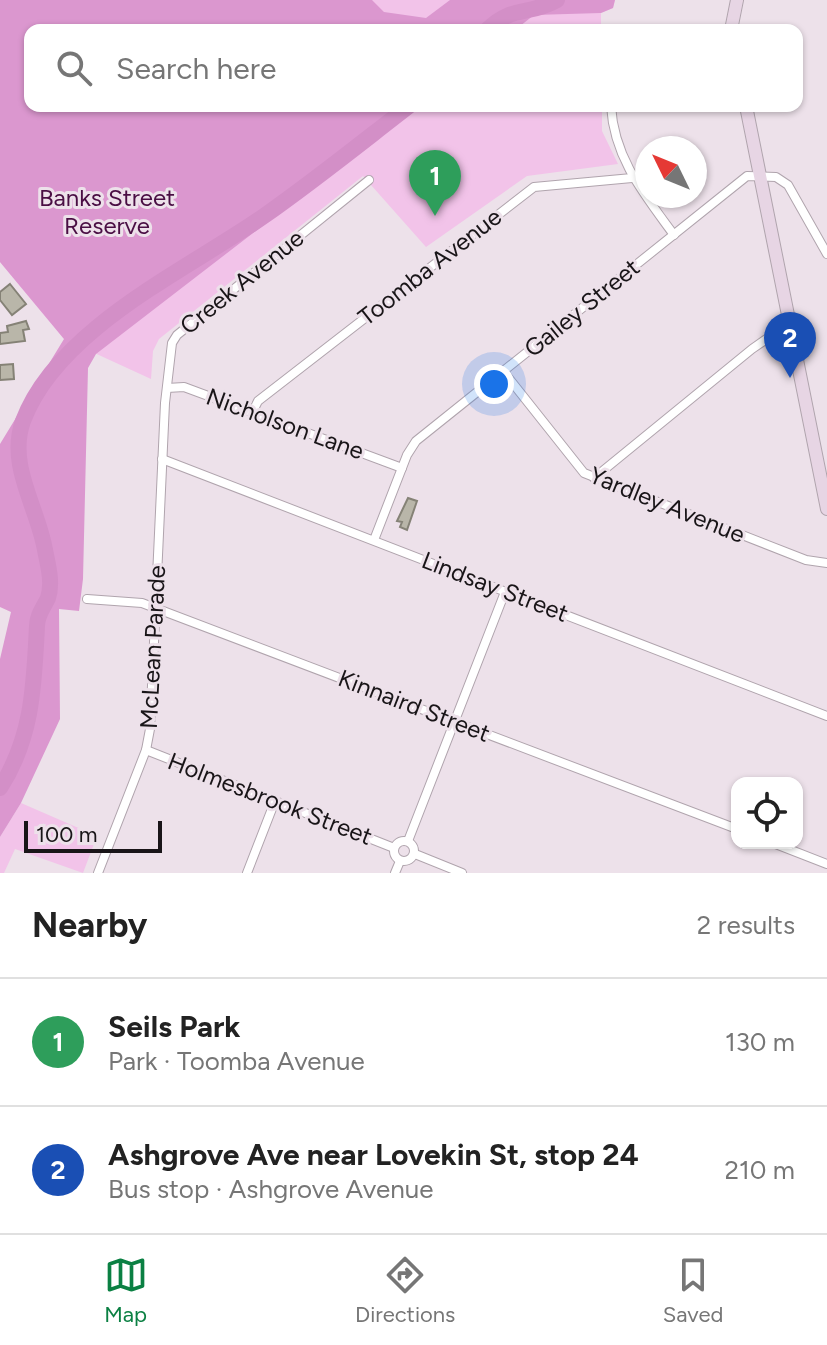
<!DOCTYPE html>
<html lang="en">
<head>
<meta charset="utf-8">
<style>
	body { margin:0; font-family:Figtree,sans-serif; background:#f2f2f2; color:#222 }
	.controls { position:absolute; right:24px; bottom:24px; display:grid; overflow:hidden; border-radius:16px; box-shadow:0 2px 6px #0004 }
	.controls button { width:72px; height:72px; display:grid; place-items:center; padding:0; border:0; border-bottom:2px solid #e0e0e0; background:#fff; color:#222; font:40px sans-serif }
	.compass { position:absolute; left:635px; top:136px; width:72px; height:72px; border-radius:50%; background:#fff; box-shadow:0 2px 6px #0004; rotate:313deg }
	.scale { position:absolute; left:24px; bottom:20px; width:138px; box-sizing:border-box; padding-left:8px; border:4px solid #191518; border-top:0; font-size:22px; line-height:28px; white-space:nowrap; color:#191518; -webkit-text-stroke:6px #ede1ea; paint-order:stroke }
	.you { position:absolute; left:494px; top:384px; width:28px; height:28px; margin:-20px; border:6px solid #fff; border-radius:50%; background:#1a73e8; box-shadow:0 0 0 12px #1a73e833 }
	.badge { display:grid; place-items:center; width:52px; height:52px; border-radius:50%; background:#0b8043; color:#fff; font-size:26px; font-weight:700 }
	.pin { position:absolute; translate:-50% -66px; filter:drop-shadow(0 2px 4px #0008) }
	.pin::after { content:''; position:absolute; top:42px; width:28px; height:24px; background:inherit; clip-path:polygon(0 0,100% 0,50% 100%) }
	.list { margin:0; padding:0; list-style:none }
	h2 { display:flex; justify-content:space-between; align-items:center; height:104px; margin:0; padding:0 32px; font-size:34px }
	h2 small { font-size:26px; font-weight:400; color:#767676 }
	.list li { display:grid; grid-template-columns:52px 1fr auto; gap:24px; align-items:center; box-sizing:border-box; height:128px; padding:0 32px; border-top:2px solid #e0e0e0 }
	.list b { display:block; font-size:30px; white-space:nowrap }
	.list p { margin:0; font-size:26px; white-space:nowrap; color:#767676 }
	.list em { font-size:26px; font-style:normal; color:#767676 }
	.icon { flex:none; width:44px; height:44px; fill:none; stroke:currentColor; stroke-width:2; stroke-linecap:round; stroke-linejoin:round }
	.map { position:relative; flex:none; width:827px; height:873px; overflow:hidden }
	.search { position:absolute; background:#fff; box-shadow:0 2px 6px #0004; left:24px; right:24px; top:24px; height:88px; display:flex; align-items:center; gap:20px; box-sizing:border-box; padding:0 28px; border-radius:16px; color:#767676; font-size:30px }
	.sheet { height:360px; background:#fff }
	nav { display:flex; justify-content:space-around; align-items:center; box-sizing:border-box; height:112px; border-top:2px solid #e0e0e0; background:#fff; font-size:22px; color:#767676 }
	nav a { display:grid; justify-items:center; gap:4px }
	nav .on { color:#0b8043 }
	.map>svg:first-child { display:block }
	.green { fill:#f2c3e9 }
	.forest { fill:#db97cf }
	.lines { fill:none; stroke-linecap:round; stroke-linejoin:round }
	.river { stroke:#d38fc7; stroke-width:16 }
	.building { fill:#b9b6a9; stroke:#858276; stroke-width:2 }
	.street-casing { stroke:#b0a4ad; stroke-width:10 }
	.secondary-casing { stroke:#b0a4ad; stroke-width:14 }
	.street { stroke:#fff; stroke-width:8 }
	.secondary { stroke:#e7d5e4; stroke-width:12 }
	.labels { text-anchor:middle; stroke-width:6; stroke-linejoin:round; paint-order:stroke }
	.park-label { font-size:24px; fill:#4a0e44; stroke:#ede1ea }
	.street-label { font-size:24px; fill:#191518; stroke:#ede1ea }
</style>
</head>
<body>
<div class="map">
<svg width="827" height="873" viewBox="0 0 827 873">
	<rect width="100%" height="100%" fill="#ede1ea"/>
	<!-- green -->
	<g class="green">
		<path d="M0 0H615L613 8 601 13V30H30V106H602V131L618 164 527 176 426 247 363 176 159 339 153 351 151 379 64 339 0 262Z"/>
		<path d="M21 803 97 836 83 873 15 849 4 873H0V837Z"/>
	</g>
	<!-- forest -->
	<path class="forest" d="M0 0H372L384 12 426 18 450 0H615L613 8 601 13 534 15 515 30H30V106H418L96 354 88 368 83 579 79 611 59 609 60 719 21 803 0 837V659L11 612 0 607V444L64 339 0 262Z"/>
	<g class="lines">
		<!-- river -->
		<g class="river">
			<path d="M487 30C512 5 529 16 557 0"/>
			<path d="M0 788C33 737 34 684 37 626 37 615 44 607 48 598 53 583 48 565 45 550 38 508 7 465 23 421 58 328 187 270 264 216 314 181 361 143 409 106"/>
		</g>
	</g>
	<!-- building -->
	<g class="building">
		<path d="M10 284 26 304 12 315 0 300V292Z"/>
		<path d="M26 321 29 329 23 330 25 341 0 344V333L8 332 7 326Z"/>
		<path d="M13 364 14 379 0 380V365Z"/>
		<path d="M408 498 417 501 407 530 400 527 402 522 397 521Z"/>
	</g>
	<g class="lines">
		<defs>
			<g id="street">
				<path d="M611 106C614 158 644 194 674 235"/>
				<path d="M503 371 584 473 806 560 827 563"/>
				<path d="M167 388 184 387 402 468"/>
				<path d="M253 411 258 401 534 187 632 178"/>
				<path d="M162 459 827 716"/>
				<path d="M594 478 752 349 775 333 790 329"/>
				<path d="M374 540 407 455 416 441 747 176 776 177 788 185 827 254"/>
				<path d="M87 599 142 603 737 829"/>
				<path d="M146 750 394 848"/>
				<circle cx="404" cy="851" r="10"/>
				<path d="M408 841 505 592"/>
				<path d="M773 843 827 864"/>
				<path d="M415 854 462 873"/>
				<path d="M98 873 146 750 150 729 165 403 172 343 177 335 369 180"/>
				<path d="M247 873 275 801"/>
				<path d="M395 873 400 861"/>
			</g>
			<g id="secondary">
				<path d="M731 30 737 0"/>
				<path d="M746 106 827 509"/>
			</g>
		</defs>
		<!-- street casing -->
		<use href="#street" class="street-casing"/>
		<!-- secondary casing -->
		<use href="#secondary" class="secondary-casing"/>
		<!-- street -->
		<use href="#street" class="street"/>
		<!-- secondary -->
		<use href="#secondary" class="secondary"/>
	</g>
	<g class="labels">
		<!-- park labels -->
		<g class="park-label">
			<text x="107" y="206">Banks Street<tspan x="107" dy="28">Reserve</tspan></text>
		</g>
		<!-- street labels -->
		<g class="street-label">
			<text transform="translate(430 267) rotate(-38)" y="8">Toomba Avenue</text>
			<text transform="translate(242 282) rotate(-39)" y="8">Creek Avenue</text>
			<text transform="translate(582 308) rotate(-39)" y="8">Gailey Street</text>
			<text transform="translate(285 424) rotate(20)" y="8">Nicholson Lane</text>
			<text transform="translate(667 505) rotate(22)" y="8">Yardley Avenue</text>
			<text transform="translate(495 587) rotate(21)" y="8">Lindsay Street</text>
			<text transform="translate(153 647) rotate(-87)" y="8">McLean Parade</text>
			<text transform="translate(414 706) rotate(21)" y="8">Kinnaird Street</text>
			<text transform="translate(270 799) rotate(21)" y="8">Holmesbrook Street</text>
		</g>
	</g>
</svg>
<div class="controls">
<button><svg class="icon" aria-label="locate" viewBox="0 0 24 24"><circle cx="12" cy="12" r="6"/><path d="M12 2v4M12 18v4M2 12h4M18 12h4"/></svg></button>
</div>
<svg class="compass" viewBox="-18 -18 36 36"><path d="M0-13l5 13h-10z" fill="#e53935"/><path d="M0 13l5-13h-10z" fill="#767676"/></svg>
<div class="scale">100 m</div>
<div class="you"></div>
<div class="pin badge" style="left:435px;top:216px;background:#2e9e5b">1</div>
<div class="pin badge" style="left:790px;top:378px;background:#1a4fb4">2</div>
<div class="search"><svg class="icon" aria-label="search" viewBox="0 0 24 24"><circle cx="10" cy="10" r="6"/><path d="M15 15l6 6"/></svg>Search here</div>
</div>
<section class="sheet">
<h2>Nearby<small>2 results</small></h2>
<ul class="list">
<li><span class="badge" style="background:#2e9e5b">1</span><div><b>Seils Park</b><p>Park · Toomba Avenue</p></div><em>130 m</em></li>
<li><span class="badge" style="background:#1a4fb4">2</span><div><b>Ashgrove Ave near Lovekin St, stop 24</b><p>Bus stop · Ashgrove Avenue</p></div><em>210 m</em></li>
</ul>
</section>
<nav>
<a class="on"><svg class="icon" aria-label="map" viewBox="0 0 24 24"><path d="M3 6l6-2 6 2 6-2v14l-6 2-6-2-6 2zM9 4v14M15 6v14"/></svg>Map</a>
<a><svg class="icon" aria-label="directions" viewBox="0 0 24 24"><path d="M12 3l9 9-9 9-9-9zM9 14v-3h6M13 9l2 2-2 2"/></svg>Directions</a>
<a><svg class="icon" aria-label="saved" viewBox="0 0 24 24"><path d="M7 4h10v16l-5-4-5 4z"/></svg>Saved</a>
</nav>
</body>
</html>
